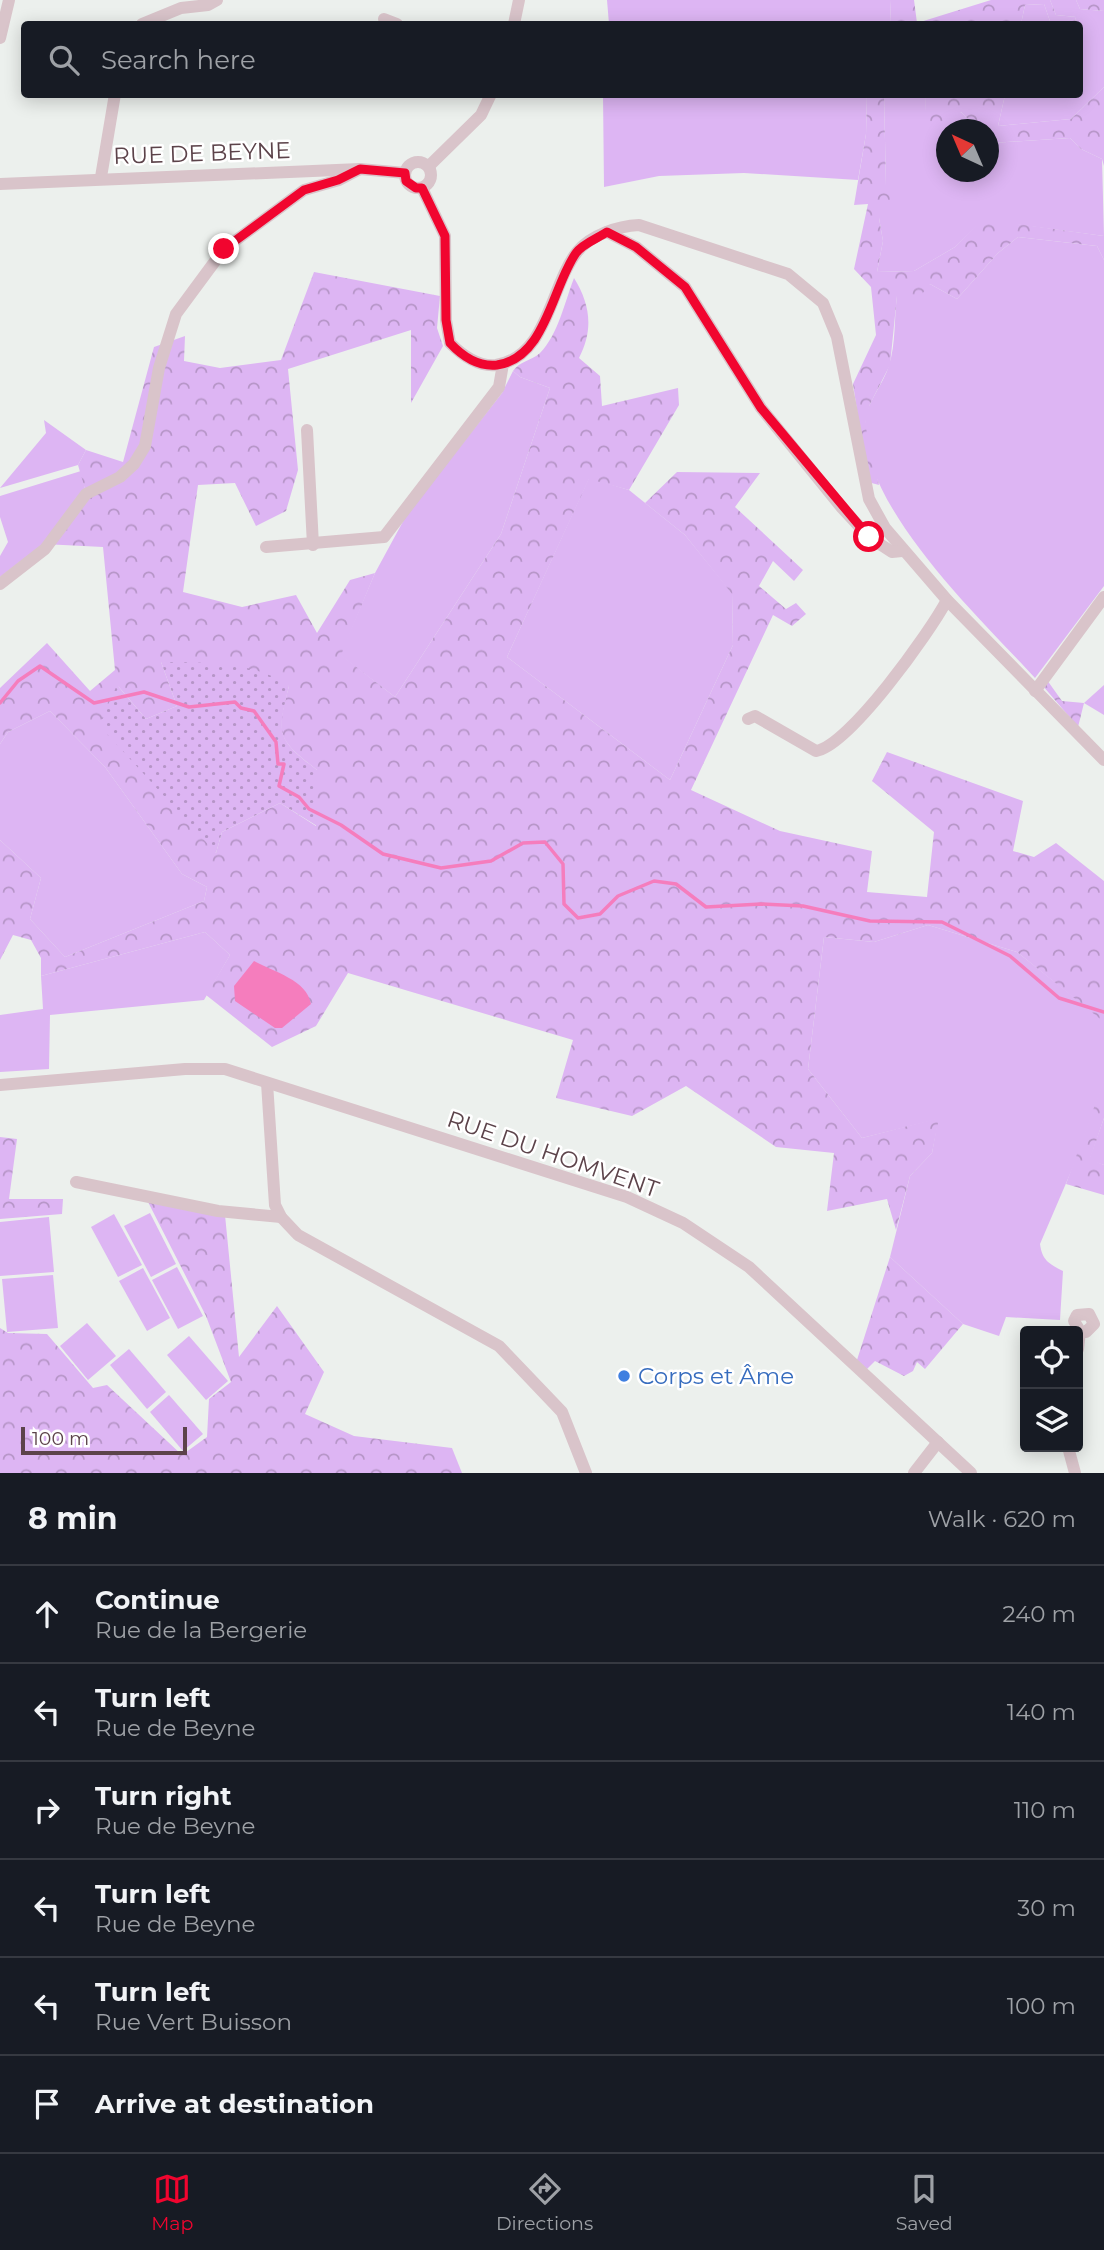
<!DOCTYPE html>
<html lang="en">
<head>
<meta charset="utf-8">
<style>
	body { margin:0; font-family:Montserrat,sans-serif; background:#20242c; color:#f1f3f6 }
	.controls { position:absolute; right:21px; bottom:21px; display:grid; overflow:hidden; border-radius:7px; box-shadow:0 4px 18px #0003 }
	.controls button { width:63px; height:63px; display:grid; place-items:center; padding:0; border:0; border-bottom:2px solid #363941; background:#171b24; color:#f1f3f6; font:35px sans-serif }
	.compass { position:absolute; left:936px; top:119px; width:63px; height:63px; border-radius:50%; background:#171b24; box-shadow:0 4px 18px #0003; rotate:316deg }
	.scale { position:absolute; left:21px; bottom:18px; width:166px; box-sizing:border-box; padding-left:7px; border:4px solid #5c434a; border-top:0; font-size:19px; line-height:24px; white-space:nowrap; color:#5c434a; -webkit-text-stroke:5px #fff; paint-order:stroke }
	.stop { position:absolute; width:21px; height:21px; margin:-16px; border:5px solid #f1052f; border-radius:50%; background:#fff }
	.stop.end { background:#f1052f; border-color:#fff; box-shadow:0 2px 7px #0008 }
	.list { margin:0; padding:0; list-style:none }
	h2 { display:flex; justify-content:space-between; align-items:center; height:91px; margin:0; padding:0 28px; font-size:30px }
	h2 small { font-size:23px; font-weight:400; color:#9ea1a6 }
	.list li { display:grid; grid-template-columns:46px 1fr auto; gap:21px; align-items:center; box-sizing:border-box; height:98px; padding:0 28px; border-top:2px solid #363941 }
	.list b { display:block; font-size:26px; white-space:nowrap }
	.list p { margin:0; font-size:23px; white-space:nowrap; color:#9ea1a6 }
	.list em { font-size:23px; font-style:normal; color:#9ea1a6 }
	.icon { flex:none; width:38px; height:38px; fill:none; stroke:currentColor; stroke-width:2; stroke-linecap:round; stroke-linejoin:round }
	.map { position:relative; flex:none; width:1104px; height:1473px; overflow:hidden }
	.search { position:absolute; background:#171b24; box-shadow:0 4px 18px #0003; left:21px; right:21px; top:21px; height:77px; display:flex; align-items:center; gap:18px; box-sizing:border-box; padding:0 24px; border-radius:7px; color:#9ea1a6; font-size:26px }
	.sheet { height:679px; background:#171b24 }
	nav { display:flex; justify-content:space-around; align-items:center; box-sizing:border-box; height:98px; border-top:2px solid #363941; background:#171b24; font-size:19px; color:#9ea1a6 }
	nav a { display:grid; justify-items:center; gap:4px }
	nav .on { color:#f1052f }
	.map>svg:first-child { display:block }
	.grass { fill:#ddb5f3 }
	.forest { fill:url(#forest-crowns); fill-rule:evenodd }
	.park { fill:url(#park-dots) }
	.water { fill:#f57dbd }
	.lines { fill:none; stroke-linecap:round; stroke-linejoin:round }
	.stream { stroke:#f57dbd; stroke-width:3.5 }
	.minor { stroke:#d9c4ca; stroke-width:12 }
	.route { stroke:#f1052f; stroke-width:9 }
	.shop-dot { fill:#3f7fe0; stroke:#fff; stroke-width:2.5 }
	.labels { text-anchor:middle; stroke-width:5; stroke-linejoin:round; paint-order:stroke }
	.street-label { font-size:23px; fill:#5c434a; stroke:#fff }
	.shop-label { font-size:23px; fill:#366cbe; stroke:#fff; text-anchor:start }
</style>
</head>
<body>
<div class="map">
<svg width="1104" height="1473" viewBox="0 0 1104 1473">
	<defs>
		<pattern id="forest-crowns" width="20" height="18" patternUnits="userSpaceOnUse" patternTransform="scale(1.75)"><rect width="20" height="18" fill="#ddb5f3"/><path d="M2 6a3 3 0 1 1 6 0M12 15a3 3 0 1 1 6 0" fill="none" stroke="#b695c7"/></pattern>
		<pattern id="park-dots" width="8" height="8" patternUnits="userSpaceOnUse" patternTransform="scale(1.75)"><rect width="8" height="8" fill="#ddb5f3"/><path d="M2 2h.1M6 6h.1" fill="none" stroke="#b695c7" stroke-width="1.8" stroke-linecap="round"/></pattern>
	</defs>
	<rect width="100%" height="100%" fill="#ecf0ed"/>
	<!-- grass -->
	<g class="grass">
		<path d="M607 0H890L891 24H609Z"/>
		<path d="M1050 0H1076L1080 9 1104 11V87L1071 119 998 126 1005 95 1080 94V24H1075L1076 17 1056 15Z"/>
		<path d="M1044 4 1051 24H1069H1021L1025 5Z"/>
		<path d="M603 95H867L866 134 858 180 744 173 659 176 604 187Z"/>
		<path d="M884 95H925L927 127 961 112 978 129 946 130V172H988L989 140 992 143 1070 138 1081 149 1102 159 1104 236 983 220 955 247 914 271 877 272 883 241 879 218 886 186Z"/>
		<path d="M1018 237 1097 246 1104 260V586L1035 678C981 619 862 508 865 424 866 402 883 386 889 365 896 344 894 318 897 296L930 284 957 299 998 253Z"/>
		<path d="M513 371 520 377 550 388 501 534 395 697 340 655 375 573 406 516 502 393Z"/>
		<path d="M44 420 86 450 78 465 0 488 46 433Z"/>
		<path d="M81 471 85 489 43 544 0 577V556L8 542 0 517V496Z"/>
		<path d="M589 478 629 490 685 535 732 593 733 645 670 780 507 657Z"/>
		<path d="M1104 685V715L1084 703Z"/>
		<path d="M50 711 105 767 182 874 207 887 204 901 65 957 30 919 41 878 0 840V744L8 732Z"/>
		<path d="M928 925 1017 952 1104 1021V1082L1073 1167 1040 1244C1042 1260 1049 1264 1063 1271L1060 1320 1006 1317 999 1336 963 1324 890 1257 910 1176 932 1153 938 1119 862 1138 808 1069 824 937 874 942Z"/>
		<path d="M205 932 230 955 204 1000 50 1015 49 1069 0 1072V1015L43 1009 41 976Z"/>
		<path d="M1104 1118V1165L1089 1160Z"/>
		<path d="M150 1213 176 1264 151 1277 124 1226Z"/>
		<path d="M114 1214 142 1265 118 1277 91 1227Z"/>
		<path d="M49 1217 54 1272 0 1276V1222Z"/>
		<path d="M177 1267 203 1316 178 1329 152 1280Z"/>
		<path d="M143 1268 170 1318 147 1331 119 1281Z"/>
		<path d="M53 1275 58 1328 7 1332 2 1279Z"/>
		<path d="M87 1323 116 1356 88 1380 60 1346Z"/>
		<path d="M189 1336 228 1381 206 1400 167 1355Z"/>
		<path d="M129 1349 166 1392 147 1409 110 1365Z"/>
		<path d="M169 1395 203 1434 183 1451 150 1412Z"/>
	</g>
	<!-- forest -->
	<g class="forest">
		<path d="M890 0H914L917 23 991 0H1050L1056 15 1076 17 1075 24H1051L1044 4 1025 5 1021 24H891Z"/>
		<path d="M1076 0H1104V11L1080 9Z"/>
		<path d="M1104 87V166L1102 159 1081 149 1070 138 992 143 988 130 978 129 961 112 945 129 926 127 925 95H1005L998 126 1071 119Z"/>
		<path d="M867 95H884L886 186 897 200 892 214 879 218 883 241 877 272 914 271 955 247 983 219 1104 236V260L1097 246 1018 237 998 253 957 299 930 284 918 299 897 296 890 365 870 404 865 424 879 485 868 482 853 384 876 335 871 287 854 269 868 204 854 205 866 134Z"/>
		<path d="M314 272 440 296 437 328 443 346 411 403V330L288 369 298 470 286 511 256 526 235 483 198 485 183 592 242 607 296 595 317 633 350 580 375 573 341 655 395 697 501 534 550 388 520 377 513 371C520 361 531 361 540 353 558 335 565 301 574 278 590 304 594 329 579 358L600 376 602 406 678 388 679 405 629 490 589 479 507 657 670 780 733 645 732 594 685 535 645 503 677 472 760 473 735 507 803 570 794 581 773 561 759 586 786 609 796 603 806 614 792 626 773 615 691 790 780 831 872 851 867 892 927 897 934 832 872 781 887 752 1023 801 1013 851 1034 857 1056 843 1104 881V1022L1017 952 928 925 874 942 824 937 808 1069 862 1138 939 1118 932 1153 910 1176 896 1230 887 1199 827 1211 834 1153 776 1147 686 1086 632 1116 556 1098 573 1040 348 973 316 1026 272 1047 206 995 230 955 205 932 41 976V958L31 940 13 935 0 960V840L41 878 30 919 65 957 204 901 207 887 182 874 105 767 50 711 8 732 0 744V688L47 643 90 691 115 670 103 547 43 544 85 489 78 465 86 450 123 462 154 347 185 336 184 361 220 368 281 360ZM161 662 289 686C276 735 276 738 317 770L316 826 280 803 222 832 216 853 118 686 146 719 177 706Z"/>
		<path d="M1047 680 1062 701 1084 703 1078 727 1043 686Z"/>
		<path d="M1104 1080V1118L1090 1159 1104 1165V1195L1066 1184Z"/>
		<path d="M0 1137 17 1139 9 1199H63L62 1214 0 1219Z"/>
		<path d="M146 1198 225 1215 239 1357 277 1306 324 1372 305 1414 354 1436 452 1448 462 1473H0V1328L8 1333 47 1334 93 1388 107 1385 182 1455 207 1437 209 1399 231 1382 206 1316Z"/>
		<path d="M890 1257 963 1324 925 1369 917 1362 913 1371 904 1376 875 1361 867 1369 857 1360Z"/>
	</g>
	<!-- park -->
	<path class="park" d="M161 662C203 663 253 660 289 686 277 735 276 738 317 770V826L280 803 222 832 216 853 99 725 117 685 146 719 177 706Z"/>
	<!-- water -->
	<path class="water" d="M254 961C274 972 307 980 311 1004L282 1028H275L235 1001 234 986Z"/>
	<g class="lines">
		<!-- stream -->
		<path class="stream" d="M0 703 18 681 40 666 94 703 144 692 189 707 235 702 241 708 254 711 276 742 278 764H284L279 786 299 797 309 809 341 825 383 854 441 868 491 861 523 843 545 842 563 864 564 904 578 918 600 914 618 896 654 881 676 884 706 907 761 904 803 906 870 921 942 922 1010 956 1059 998 1104 1012"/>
		<!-- minor -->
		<g class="minor">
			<path d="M384 19 397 24"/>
			<path d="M142 24 181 8 208 5 217 0"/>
			<path d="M514 24 519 0"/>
			<path d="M0 38 9 0"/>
			<circle cx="418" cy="175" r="13"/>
			<path d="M429 166 481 115 491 94"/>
			<path d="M101 177 115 94"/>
			<path d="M0 184 360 169 405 173"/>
			<path d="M422 188 445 236 446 320 450 343C463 356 478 367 496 365 548 357 550 286 577 252 590 235 618 226 639 225L788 274 823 303 837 337 869 499 885 528 947 600 1104 760"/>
			<path d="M607 232 636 247 685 287 761 408 842 508 869 537 892 552 902 551"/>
			<path d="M307 430 313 545"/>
			<path d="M266 547 384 537 499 387 503 364"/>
			<path d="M0 584 45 549 86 494 120 477 134 464 145 446 159 368 176 314 224 249 304 190 339 180 360 169"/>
			<path d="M1035 691 1104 597"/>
			<path d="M748 719 755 716 816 751C849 746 930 632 947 600"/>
			<path d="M267 1083 275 1205 281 1217 298 1235 499 1346 562 1412 586 1473"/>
			<path d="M0 1085 185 1069H225L627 1197 683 1223 749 1267 971 1473"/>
			<path d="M76 1182 218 1211 281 1217"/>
			<path d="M1078 1349 1080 1331 1074 1321 1077 1315 1089 1314 1094 1324 1086 1332 1080 1331"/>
			<path d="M1068 1447 1075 1473"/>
			<path d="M914 1473 938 1442"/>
		</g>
	</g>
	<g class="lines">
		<!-- route -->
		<path class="route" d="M224 249 304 190 338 180 360 169 405 173 406 181 416 188H422L445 236 446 320 450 343C463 357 478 367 497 365 546 358 552 287 576 253 582 244 598 238 607 232L636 247 685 287 761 408 869 537"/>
	</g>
	<!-- markers -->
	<circle class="shop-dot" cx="624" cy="1376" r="7"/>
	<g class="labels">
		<!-- street labels -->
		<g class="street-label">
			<text transform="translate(202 153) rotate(-2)" y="8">RUE DE BEYNE</text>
			<text transform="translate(553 1154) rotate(19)" y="8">RUE DU HOMVENT</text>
		</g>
		<!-- shop labels -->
		<g class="shop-label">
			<text x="638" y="1384">Corps et Âme</text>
		</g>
	</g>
</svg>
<div class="controls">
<button><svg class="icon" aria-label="locate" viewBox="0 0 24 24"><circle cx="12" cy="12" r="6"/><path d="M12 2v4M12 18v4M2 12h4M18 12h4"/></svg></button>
<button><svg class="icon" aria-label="layers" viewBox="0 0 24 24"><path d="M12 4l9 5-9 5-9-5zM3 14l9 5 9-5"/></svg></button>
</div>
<svg class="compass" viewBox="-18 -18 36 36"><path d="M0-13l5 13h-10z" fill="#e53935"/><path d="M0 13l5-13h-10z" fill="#9ea1a6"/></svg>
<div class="scale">100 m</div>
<div class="stop" style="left:869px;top:537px"></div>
<div class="stop end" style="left:224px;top:249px"></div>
<div class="search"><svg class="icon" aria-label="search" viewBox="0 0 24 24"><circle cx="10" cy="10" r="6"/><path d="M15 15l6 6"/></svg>Search here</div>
</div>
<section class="sheet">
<h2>8 min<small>Walk · 620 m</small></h2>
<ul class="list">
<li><svg class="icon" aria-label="ahead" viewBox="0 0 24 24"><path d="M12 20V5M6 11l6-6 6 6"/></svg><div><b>Continue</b><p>Rue de la Bergerie</p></div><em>240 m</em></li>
<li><svg class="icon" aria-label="left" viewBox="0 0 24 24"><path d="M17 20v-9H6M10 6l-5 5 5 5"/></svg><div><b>Turn left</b><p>Rue de Beyne</p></div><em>140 m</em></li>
<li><svg class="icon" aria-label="right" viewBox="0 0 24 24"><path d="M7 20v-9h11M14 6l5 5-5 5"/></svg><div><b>Turn right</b><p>Rue de Beyne</p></div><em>110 m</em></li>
<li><svg class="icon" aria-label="left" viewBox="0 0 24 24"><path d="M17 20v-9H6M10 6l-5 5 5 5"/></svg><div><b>Turn left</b><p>Rue de Beyne</p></div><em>30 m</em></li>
<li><svg class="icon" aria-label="left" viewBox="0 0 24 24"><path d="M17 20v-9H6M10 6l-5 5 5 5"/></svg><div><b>Turn left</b><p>Rue Vert Buisson</p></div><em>100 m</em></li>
<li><svg class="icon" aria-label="arrive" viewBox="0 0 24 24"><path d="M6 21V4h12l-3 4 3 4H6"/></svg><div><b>Arrive at destination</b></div></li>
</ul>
</section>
<nav>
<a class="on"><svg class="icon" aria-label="map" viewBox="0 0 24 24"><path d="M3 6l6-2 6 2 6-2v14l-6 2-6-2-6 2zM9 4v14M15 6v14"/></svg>Map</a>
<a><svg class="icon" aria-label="directions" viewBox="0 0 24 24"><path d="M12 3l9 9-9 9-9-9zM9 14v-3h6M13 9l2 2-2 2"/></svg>Directions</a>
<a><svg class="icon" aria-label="saved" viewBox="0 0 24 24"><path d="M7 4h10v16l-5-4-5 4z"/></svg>Saved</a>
</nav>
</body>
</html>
